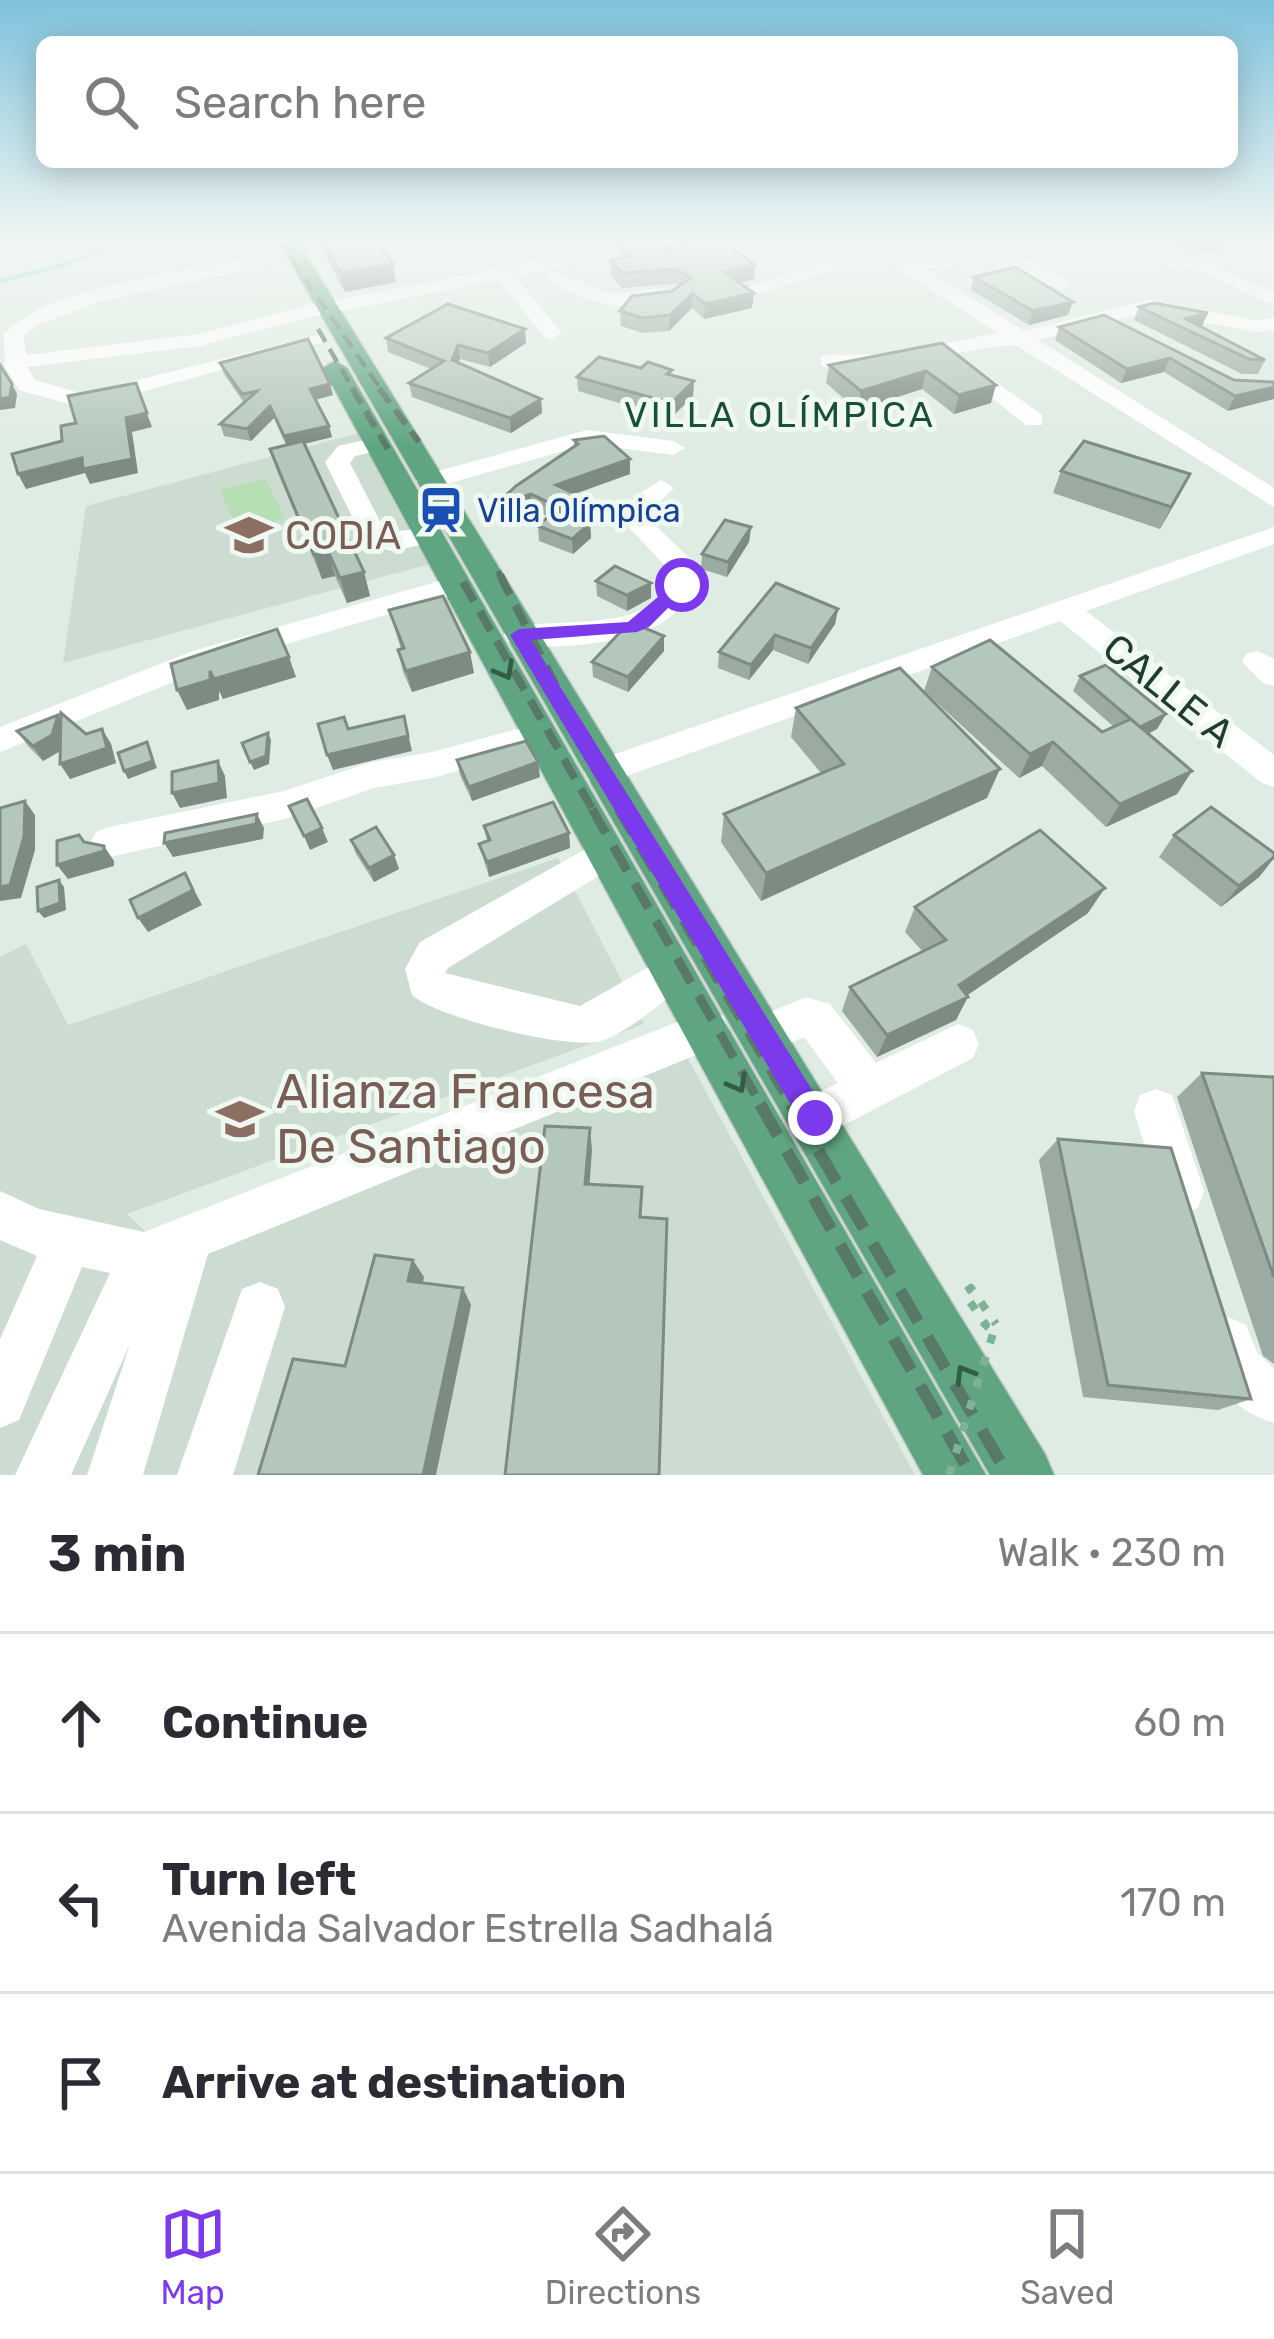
<!DOCTYPE html>
<html lang="en">
<head>
<meta charset="utf-8">
<style>
	body { margin:0; font-family:Rubik,sans-serif; background:#f7f7f7; color:#2b2b33 }
	.stop { position:absolute; width:36px; height:36px; margin:-27px; border:9px solid #7c3aed; border-radius:50%; background:#fff }
	.stop.end { background:#7c3aed; border-color:#fff; box-shadow:0 3px 12px #0008 }
	.list { margin:0; padding:0; list-style:none }
	h2 { display:flex; justify-content:space-between; align-items:center; height:156px; margin:0; padding:0 48px; font-size:51px }
	h2 small { font-size:39px; font-weight:400; color:#7c7c81 }
	.list li { display:grid; grid-template-columns:78px 1fr auto; gap:36px; align-items:center; box-sizing:border-box; height:180px; padding:0 48px; border-top:3px solid #e1e1e2 }
	.list b { display:block; font-size:45px; white-space:nowrap }
	.list p { margin:0; font-size:39px; white-space:nowrap; color:#7c7c81 }
	.list em { font-size:39px; font-style:normal; color:#7c7c81 }
	.icon { flex:none; width:66px; height:66px; fill:none; stroke:currentColor; stroke-width:2; stroke-linecap:round; stroke-linejoin:round }
	.map { position:relative; flex:none; width:1274px; height:1475px; overflow:hidden }
	.search { position:absolute; background:#fff; box-shadow:0 6px 30px #0003; left:36px; right:36px; top:36px; height:132px; display:flex; align-items:center; gap:30px; box-sizing:border-box; padding:0 42px; border-radius:18px; color:#7c7c81; font-size:45px }
	.sheet { height:696px; background:#fff }
	nav { display:flex; justify-content:space-around; align-items:center; box-sizing:border-box; height:168px; border-top:3px solid #e1e1e2; background:#fff; font-size:33px; color:#7c7c81 }
	nav a { display:grid; justify-items:center; gap:6px }
	nav .on { color:#7c3aed }
	.map>svg:first-child { display:block }
	.built { fill:#cddcd1 }
	.green { fill:#b6dfb6 }
	.lines { fill:none; stroke-linecap:round; stroke-linejoin:round }
	.stream { stroke:#82d6cd; stroke-width:4.5 }
	.major-casing { stroke:#c0c9c4; stroke-width:3 }
	.path { stroke:#7db294; stroke-width:8; stroke-dasharray:9 14; stroke-linecap:butt }
	.minor { fill:#fff; fill-rule:evenodd }
	.major { fill:#60a581; fill-rule:evenodd }
	.rail-far4 { stroke:#597968; stroke-width:4.5; stroke-dasharray:15 8; stroke-linecap:butt }
	.rail-far3 { stroke:#597968; stroke-width:6; stroke-dasharray:18 9; stroke-linecap:butt }
	.rail-far2 { stroke:#597968; stroke-width:8; stroke-dasharray:22 12; stroke-linecap:butt }
	.rail-far1 { stroke:#597968; stroke-width:9; stroke-dasharray:28 15; stroke-linecap:butt }
	.rail { stroke:#597968; stroke-width:12; stroke-dasharray:36 18; stroke-linecap:butt }
	.path-bridge { stroke:#7db294; stroke-width:8; stroke-dasharray:9 14; stroke-linecap:butt }
	.wall { fill:#9baba1 }
	.shaded-wall { fill:#7e8b83 }
	.building { fill:#b4c7bb; stroke:#7e8b83; stroke-width:3 }
	.oneway { stroke:#325c46 }
	.route { fill:#7c3aed }
	.labels { text-anchor:middle; stroke-width:10; stroke-linejoin:round; paint-order:stroke }
	.far-transit-label { font-size:33px; fill:#164399; stroke:#f0f8f2; text-anchor:start }
	.far-neighbourhood-label { font-size:36px; letter-spacing:3px; fill:#195135; stroke:#f0f8f2 }
	.education-label { font-size:39px; fill:#785e54; stroke:#f0f8f2; text-anchor:start }
	.street-label { font-size:39px; fill:#1f3d2d; stroke:#f0f8f2 }
	.near-education-label { font-size:48px; fill:#785e54; stroke:#f0f8f2; text-anchor:start }
</style>
</head>
<body>
<div class="map">
<svg width="1274" height="1475" viewBox="0 0 1274 1475">
	<rect width="100%" height="100%" fill="#dfece3"/>
	<!-- built -->
	<g class="built">
		<path d="M363 432 430 564 63 663 86 506Z"/>
		<path d="M558 858 644 1024 127 1214 151 1237 674 1033 915 1475H0V957L26 944 68 1025Z"/>
	</g>
	<!-- green -->
	<path class="green" d="M265 478 285 519 238 532 220 490Z"/>
	<g class="lines">
		<!-- stream -->
		<path class="stream" d="M0 281 61 266 126 240"/>
		<defs>
			<g id="major">
				<path d="M278 240H297L1045 1454 1054 1475H990Z"/>
				<path d="M335 361 347 368 986 1475H923L323 368Z"/>
			</g>
		</defs>
		<!-- major casing -->
		<use href="#major" class="major-casing"/>
		<!-- path -->
		<path class="path" d="M983 1328 986 1325 964 1293 971 1288 996 1324"/>
		<!-- minor -->
		<g class="minor">
			<path d="M650 240H689L516 277 562 333 552 339 545 337 498 280 305 318 200 346 27 367 35 380 77 392 93 391 319 335 329 341 93 405 76 406 19 390 5 367 4 334C50 283 206 268 275 256L284 262 102 301 39 324 24 336 26 355 199 334 303 306Z"/>
			<path d="M857 240H879L912 261C979 245 1007 250 1069 280L1072 284 1062 290 988 261 925 269 1024 331 1149 300 1256 320 1274 318V330L1256 332 1149 312 1038 340 1274 488V507L1016 345C952 347 886 378 821 366V356L829 355 889 354 998 333 878 256 757 294 740 290 866 248Z"/>
			<path d="M1069 240H1098L1204 260 1274 292V305L1193 269 1121 258Z"/>
			<path d="M546 272C568 270 589 291 612 293 634 295 664 283 681 294 644 319 582 303 546 280Z"/>
			<path d="M962 357 1042 415V425H1026L954 368 951 363Z"/>
			<path d="M587 430 673 441 685 448 673 455 588 444 429 489 416 481 420 476Z"/>
			<path d="M378 437 386 439V449L355 456 350 463 386 533 430 527 443 535 439 541 393 551 366 545 363 539 325 462 338 446Z"/>
			<path d="M661 480 674 488 653 508 650 520 693 562 699 577C690 594 681 610 665 621 632 643 546 653 508 642L504 635 508 628C550 616 667 637 670 571L624 522 634 497Z"/>
			<path d="M1274 527V544L1086 611 1274 755V787L1262 783 1060 621 601 785 589 781 584 772 589 763Z"/>
			<path d="M457 576 471 585 467 591 215 665 0 752V727L193 651Z"/>
			<path d="M1257 651 1274 659V686L1263 683 1242 662 1246 654Z"/>
			<path d="M540 723 552 726 556 735 552 744 432 778 374 788 285 819 109 857 96 852 91 842 96 832 109 827 284 791 372 762 432 752Z"/>
			<path d="M607 837 620 841 625 852 620 863 448 968 445 973 580 1006 673 953 687 958 693 971 687 984C661 1002 631 1031 601 1041 570 1051 435 1017 412 995L405 969 420 942Z"/>
			<path d="M806 997 830 1004 876 1063 958 1024 973 1030 979 1044 973 1058 815 1140 799 1134 793 1118 799 1102 838 1083 804 1037 764 1055 749 1049 743 1035 749 1021Z"/>
			<path d="M708 1010 723 1016 729 1030 723 1044 208 1254 143 1475H87L130 1344 71 1475H15L110 1273 82 1267 19 1420 0 1428V1339L37 1256 0 1240V1191L39 1209 144 1232Z"/>
			<path d="M1156 1089 1172 1095 1204 1191 1198 1208 1181 1214 1164 1208 1134 1111 1140 1095Z"/>
			<path d="M260 1282 278 1289 285 1307 233 1475H177L242 1289Z"/>
			<path d="M1228 1317 1246 1325 1257 1352 1274 1369V1423C1230 1408 1216 1387 1202 1343L1210 1325Z"/>
		</g>
		<!-- major -->
		<use href="#major" class="major"/>
		<!-- rail-far4 -->
		<g class="rail-far4">
			<path d="M279 240 382 391"/>
			<path d="M318 329 354 391"/>
		</g>
		<!-- rail-far3 -->
		<g class="rail-far3">
			<path d="M352 388 388 449"/>
			<path d="M379 388 419 442"/>
			<path d="M498 571 501 578"/>
		</g>
		<!-- rail-far2 -->
		<g class="rail-far2">
			<path d="M500 575 620 812"/>
			<path d="M463 582 594 812"/>
		</g>
		<!-- rail-far1 -->
		<g class="rail-far1">
			<path d="M592 809 762 1107"/>
			<path d="M618 809 792 1107"/>
		</g>
		<!-- rail -->
		<g class="rail">
			<path d="M760 1104 971 1475"/>
			<path d="M791 1104 1008 1475"/>
		</g>
		<!-- path-bridge -->
		<path class="path-bridge" d="M949 1475 996 1324"/>
	</g>
	<!-- wall -->
	<g class="wall">
		<path d="M320 240H376L396 282 345 292 322 250Z"/>
		<path d="M1154 240H1228L1224 248 1197 254Z"/>
		<path d="M619 245 755 265 754 279 739 283 752 308 704 319 692 308 669 331 643 333 621 326 620 311 672 291 680 286 676 284 622 288 611 275V260L619 259Z"/>
		<path d="M974 277 1068 315 1029 325 971 290Z"/>
		<path d="M1139 307 1201 327 1265 360 1258 374H1242L1134 320Z"/>
		<path d="M1104 315 1234 380 1274 382 1228 411 1164 372 1121 383 1055 340 1059 327Z"/>
		<path d="M386 338 526 343 490 367 460 359 458 363 541 399 542 413 511 433 412 397 409 383 431 369 388 352Z"/>
		<path d="M942 343 991 403 954 414 922 389 857 410 826 383 829 365Z"/>
		<path d="M220 363 333 395 316 400 329 426 332 437 304 444 364 572 370 596 347 603 335 576 322 579 278 473 270 449 286 445 274 418 251 441 224 436 220 424 244 403 224 374Z"/>
		<path d="M672 376 694 381 693 396 671 418 578 391 577 377Z"/>
		<path d="M574 440 630 459V474L575 494 577 495 578 510 570 515 590 523 591 538 573 554 539 541 538 526 549 517 532 509 506 518 502 499 574 446Z"/>
		<path d="M1061 471 1190 474 1160 529 1053 493Z"/>
		<path d="M751 527 749 542 727 577 701 569 702 554Z"/>
		<path d="M596 581 651 583V598L627 611 597 596Z"/>
		<path d="M838 609 835 624 808 664 773 650 749 680 718 668 719 652Z"/>
		<path d="M389 610 474 673 412 692 403 672 398 650 401 649Z"/>
		<path d="M664 651 628 692 593 677 592 662Z"/>
		<path d="M932 667 1102 732 1114 727 1073 691 1080 676 1166 714 1157 729 1148 734 1192 771 1177 794 1106 827 1042 766 1019 778 924 691Z"/>
		<path d="M796 708 987 798 761 901 721 842 724 814 821 773 791 737Z"/>
		<path d="M58 715 61 719 86 734 102 729 111 744 116 763 70 779 60 751 43 761 28 746 17 731Z"/>
		<path d="M457 760 540 777 472 801 460 775Z"/>
		<path d="M484 826 569 833 570 848 489 877 479 844 487 841Z"/>
		<path d="M1174 835 1274 858 1259 877 1221 907 1159 857Z"/>
		<path d="M351 840 394 855 399 869 374 882 356 854Z"/>
		<path d="M915 907 1088 913 967 995 956 1020 877 1057 842 1011 850 987 923 952 905 932Z"/>
		<path d="M1202 1073 1274 1077V1364L1263 1356 1177 1097Z"/>
		<path d="M1058 1139 1251 1399 1218 1410 1083 1397 1039 1160Z"/>
	</g>
	<!-- shaded-wall -->
	<g class="shaded-wall">
		<path d="M602 240H624L602 245Z"/>
		<path d="M1228 240 1224 248 1197 254 1202 241Z"/>
		<path d="M393 264 396 282 345 292 341 273Z"/>
		<path d="M755 265 754 279 723 287 724 272Z"/>
		<path d="M693 293 692 308 669 331 670 315Z"/>
		<path d="M754 293 752 308 704 319 705 304Z"/>
		<path d="M1073 302 1068 315 1029 325 1033 311Z"/>
		<path d="M1208 313 1202 326 1186 319Z"/>
		<path d="M525 329 526 343 490 367 488 353Z"/>
		<path d="M458 345 460 359 454 374 452 360Z"/>
		<path d="M1170 358 1164 372 1121 383 1127 369Z"/>
		<path d="M926 371 922 389 857 410 861 391Z"/>
		<path d="M694 381 693 396 671 418V403Z"/>
		<path d="M136 383 152 427 132 432 138 473 90 484 85 473 26 489 18 474 126 418Z"/>
		<path d="M12 384 17 394 15 408 0 410V399Z"/>
		<path d="M330 384 333 395 313 400 310 389Z"/>
		<path d="M996 385 991 403 954 414 959 395Z"/>
		<path d="M1274 387V399L1228 411 1235 396Z"/>
		<path d="M541 399 542 413 511 433 510 418Z"/>
		<path d="M270 406 274 418 251 441 247 429Z"/>
		<path d="M329 426 332 437 287 448 284 436Z"/>
		<path d="M630 459V474L557 500 556 485Z"/>
		<path d="M1190 474 1179 496 1160 529 1171 507Z"/>
		<path d="M531 494 532 509 506 518 504 503Z"/>
		<path d="M577 495 578 510 560 522 559 507Z"/>
		<path d="M590 523 591 538 573 554 572 539Z"/>
		<path d="M751 527 749 542 727 577 728 562Z"/>
		<path d="M328 551 335 576 322 579 314 555Z"/>
		<path d="M364 572 370 596 347 603 340 578Z"/>
		<path d="M651 583V598L627 611V595Z"/>
		<path d="M838 609 835 624 808 664 811 648Z"/>
		<path d="M775 635 773 650 749 680 751 665Z"/>
		<path d="M664 636V651L628 692V677Z"/>
		<path d="M470 652 474 673 412 692 406 671Z"/>
		<path d="M289 657 296 677 223 699 219 691V700L187 710 177 690 210 671Z"/>
		<path d="M1166 714 1157 729 1131 742 1140 727Z"/>
		<path d="M58 715 67 730 62 750 43 761 33 746Z"/>
		<path d="M404 716 412 751 333 770 327 755Z"/>
		<path d="M102 729 111 744 116 763 70 779 60 764Z"/>
		<path d="M268 733 271 740 269 764 254 770 250 762Z"/>
		<path d="M147 742 157 768 128 779 124 771Z"/>
		<path d="M1053 742 1042 766 1019 778 1030 754Z"/>
		<path d="M218 761 225 776 227 798 180 808 172 793Z"/>
		<path d="M538 762 540 777 472 801 469 787Z"/>
		<path d="M1000 769 987 798 761 901 766 873Z"/>
		<path d="M1192 771 1177 794 1106 827 1120 804Z"/>
		<path d="M25 801 35 815V850L21 898 0 901V887Z"/>
		<path d="M257 814 264 828 263 839 173 857 164 843Z"/>
		<path d="M322 828 328 842 310 850 304 836Z"/>
		<path d="M569 833 570 848 489 877 487 862Z"/>
		<path d="M104 846 114 861V866L68 879 57 865Z"/>
		<path d="M394 855 399 869 374 882 369 868Z"/>
		<path d="M1274 858 1259 877 1221 907 1239 886Z"/>
		<path d="M185 873 202 905 148 932 138 918Z"/>
		<path d="M59 880 64 887 66 910 44 918 38 911Z"/>
		<path d="M1105 888 1088 913 956 1003 968 997 956 1020 877 1057 887 1035Z"/>
		<path d="M590 1128 592 1150 588 1204 585 1184Z"/>
		<path d="M413 1260 424 1277 420 1298 408 1281Z"/>
		<path d="M463 1288 471 1305 436 1475H423Z"/>
	</g>
	<!-- building -->
	<g class="building">
		<path d="M323 240H376L393 264 341 273Z"/>
		<path d="M642 240H648L661 250 703 240H721L755 265 724 272 754 293 705 304 693 293 670 315 643 318 620 311 632 296 672 291 691 278 676 269 622 273 611 260 632 257 619 245Z"/>
		<path d="M1015 267 1073 302 1033 311 974 277Z"/>
		<path d="M1154 303 1208 313 1186 319 1265 360 1249 359 1139 307Z"/>
		<path d="M448 304 525 329 488 353 458 345 452 360 541 399 510 418 409 383 444 361 386 338Z"/>
		<path d="M1104 315 1234 380 1274 382V387L1235 396 1170 358 1127 369 1059 327Z"/>
		<path d="M308 339 330 384 310 389 329 426 284 436 270 406 247 429 220 424 257 391 242 394 220 363Z"/>
		<path d="M942 343 996 385 959 395 926 371 861 391 829 365Z"/>
		<path d="M599 357 641 368 648 362 672 370 667 374 694 381 671 403 577 377Z"/>
		<path d="M0 365 12 384 10 397 0 399Z"/>
		<path d="M136 383 147 413 126 418 132 459 83 469 82 458 18 474 12 454 62 441 61 426 76 423 68 396Z"/>
		<path d="M604 436 630 459 556 485 577 495 559 507 531 494 504 503 502 499 516 486 578 444 574 440Z"/>
		<path d="M303 441 364 572 340 578 328 551 314 555 270 449Z"/>
		<path d="M1084 441 1190 474 1171 507 1061 471Z"/>
		<path d="M556 510 590 523 572 539 538 526Z"/>
		<path d="M725 520 751 527 728 562 702 554Z"/>
		<path d="M615 566 651 583 627 595 596 581Z"/>
		<path d="M776 583 838 609 811 648 775 635 751 665 719 652Z"/>
		<path d="M443 596 470 652 406 671 398 650 404 648 389 610Z"/>
		<path d="M635 624 664 636 628 677 592 662 626 626Z"/>
		<path d="M277 629 289 657 214 679 210 671V680L177 690 171 664Z"/>
		<path d="M990 640 1102 732 1131 719 1192 771 1120 804 1053 742 1030 754 932 667Z"/>
		<path d="M1106 665 1166 714 1140 727 1080 676Z"/>
		<path d="M900 668 1000 769 766 873 724 814 844 764 796 708Z"/>
		<path d="M61 713 86 734 102 729 107 748 60 764Z"/>
		<path d="M58 715 52 735 33 746 17 731Z"/>
		<path d="M404 716 408 736 327 755 318 724 344 717 348 729Z"/>
		<path d="M268 733 266 756 250 762 242 743Z"/>
		<path d="M526 741 538 762 469 787 457 760Z"/>
		<path d="M147 742 153 761 124 771 118 753Z"/>
		<path d="M218 761 219 783 172 793V772Z"/>
		<path d="M307 799 322 828 304 836 289 806Z"/>
		<path d="M25 801 24 837 10 885 0 887V808Z"/>
		<path d="M553 802 569 833 487 862 479 844 490 840 484 826Z"/>
		<path d="M1211 807 1274 853V857L1239 886 1174 835Z"/>
		<path d="M257 814 256 824 164 843 165 833Z"/>
		<path d="M376 827 394 855 369 868 351 840Z"/>
		<path d="M1040 830 1105 888 959 985 968 997 887 1035 850 987 946 940 915 907Z"/>
		<path d="M79 835 84 842 104 846V851L57 865V841Z"/>
		<path d="M185 873 193 890 138 918 130 900Z"/>
		<path d="M59 880 60 903 38 911 37 887Z"/>
		<path d="M1202 1073 1274 1077V1277Z"/>
		<path d="M545 1126 590 1128 585 1184 642 1187 640 1217 667 1219 659 1475H505Z"/>
		<path d="M1058 1139 1171 1148 1251 1399 1108 1385Z"/>
		<path d="M375 1255 413 1260 408 1281 463 1288 423 1475H258L293 1359 345 1366Z"/>
	</g>
	<!-- one-way arrows -->
	<defs><path id="oneway-chevron" d="M-2-3.5L2.5 0L-2 3.5" fill="none" stroke-width="1.6" stroke-linecap="round" stroke-linejoin="round" transform="scale(3)"/></defs>
	<g class="oneway">
		<use href="#oneway-chevron" transform="translate(505 671) rotate(61)"/>
		<use href="#oneway-chevron" transform="translate(738 1084) rotate(61)"/>
		<use href="#oneway-chevron" transform="translate(964 1374) rotate(-121)"/>
	</g>
	<!-- sky -->
	<linearGradient id="sky" x2="0" y2="1"><stop stop-color="#7fc2dd"/><stop offset="0.54" stop-color="#f1f6f2"/><stop offset="1" stop-color="#f1f6f2" stop-opacity="0"/></linearGradient>
	<rect width="1274" height="447" fill="url(#sky)"/>
	<!-- route -->
	<path class="route" d="M677 581 691 585 649 627 637 632 531 640 824 1109 828 1118 824 1128 815 1132 805 1128 510 635 519 629 628 622Z"/>
	<!-- icons -->
	<defs>
		<symbol id="station-bare" viewBox="-9 -9 18 18"><path d="M-3-6H3Q5-6 5-4V2Q5 4 3 4L4.5 6H3L1.5 4h-3L-3 6H-4.5L-3 4Q-5 4-5 2V-4Q-5-6-3-6ZM-3.5-4v3h7v-3ZM-3.5 1v1.5H-2V1ZM2 1v1.5H3.5V1Z" fill="#1a4fb4" stroke="#f0f8f2" stroke-width="2.5" paint-order="stroke"/></symbol>
		<symbol id="school-bare" viewBox="-9 -9 18 18"><path d="M0-5L7-2L0 1L-7-2ZM-4 1L0 2.5L4 1V4Q0 6-4 4Z" fill="#8d6e63" stroke="#f0f8f2" stroke-width="2.5" paint-order="stroke"/></symbol>
	</defs>
	<g fill-rule="evenodd">
		<use href="#station-bare" x="408" y="477" width="66" height="66"/>
		<use href="#school-bare" x="216" y="502" width="66" height="66"/>
		<use href="#school-bare" x="207" y="1086" width="66" height="66"/>
	</g>
	<g class="labels">
		<!-- far-transit labels -->
		<g class="far-transit-label">
			<text x="477" y="522">Villa Olímpica</text>
		</g>
		<!-- far-neighbourhood labels -->
		<g class="far-neighbourhood-label">
			<text x="780" y="427">VILLA OLÍMPICA</text>
		</g>
		<!-- education labels -->
		<g class="education-label">
			<text x="285" y="549">CODIA</text>
		</g>
		<!-- street labels -->
		<g class="street-label">
			<text transform="translate(1169 690) rotate(39)" y="14">CALLE A</text>
		</g>
		<!-- near-education labels -->
		<g class="near-education-label">
			<text x="276" y="1108">Alianza Francesa<tspan x="276" dy="55">De Santiago</tspan></text>
		</g>
	</g>
</svg>
<div class="stop" style="left:682px;top:585px"></div>
<div class="stop end" style="left:815px;top:1118px"></div>
<div class="search"><svg class="icon" aria-label="search" viewBox="0 0 24 24"><circle cx="10" cy="10" r="6"/><path d="M15 15l6 6"/></svg>Search here</div>
</div>
<section class="sheet">
<h2>3 min<small>Walk · 230 m</small></h2>
<ul class="list">
<li><svg class="icon" aria-label="ahead" viewBox="0 0 24 24"><path d="M12 20V5M6 11l6-6 6 6"/></svg><div><b>Continue</b></div><em>60 m</em></li>
<li><svg class="icon" aria-label="left" viewBox="0 0 24 24"><path d="M17 20v-9H6M10 6l-5 5 5 5"/></svg><div><b>Turn left</b><p>Avenida Salvador Estrella Sadhalá</p></div><em>170 m</em></li>
<li><svg class="icon" aria-label="arrive" viewBox="0 0 24 24"><path d="M6 21V4h12l-3 4 3 4H6"/></svg><div><b>Arrive at destination</b></div></li>
</ul>
</section>
<nav>
<a class="on"><svg class="icon" aria-label="map" viewBox="0 0 24 24"><path d="M3 6l6-2 6 2 6-2v14l-6 2-6-2-6 2zM9 4v14M15 6v14"/></svg>Map</a>
<a><svg class="icon" aria-label="directions" viewBox="0 0 24 24"><path d="M12 3l9 9-9 9-9-9zM9 14v-3h6M13 9l2 2-2 2"/></svg>Directions</a>
<a><svg class="icon" aria-label="saved" viewBox="0 0 24 24"><path d="M7 4h10v16l-5-4-5 4z"/></svg>Saved</a>
</nav>
</body>
</html>
